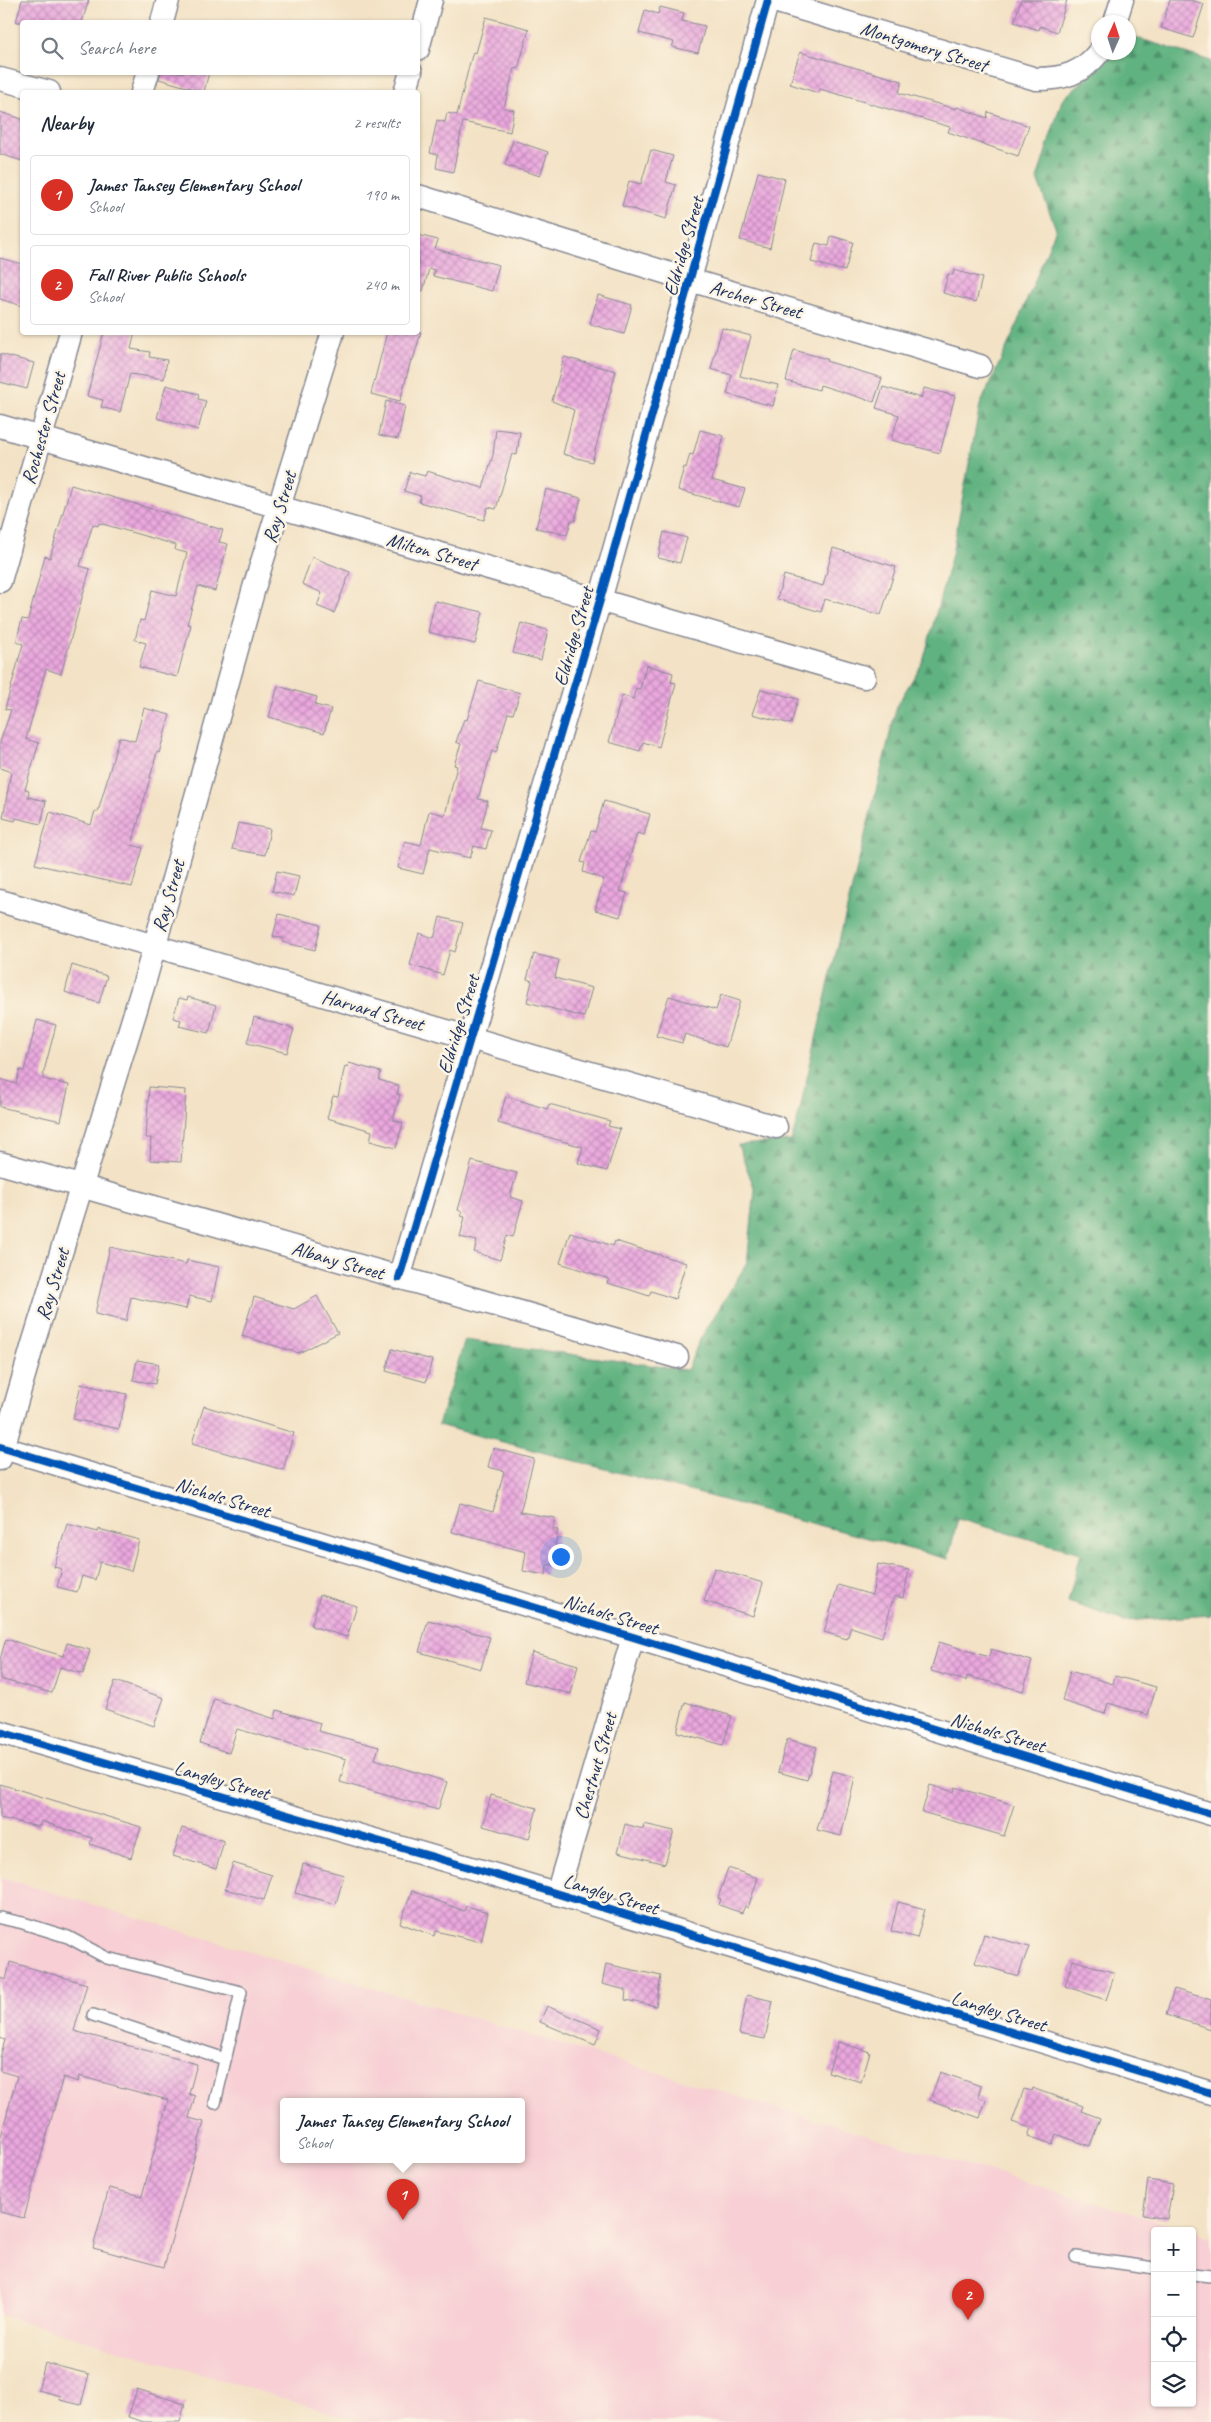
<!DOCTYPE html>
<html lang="en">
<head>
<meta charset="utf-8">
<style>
	body { margin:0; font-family:Caveat,sans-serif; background:#f2f2f3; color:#1f2937 }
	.controls { position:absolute; right:15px; bottom:15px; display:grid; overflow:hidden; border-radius:5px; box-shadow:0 1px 4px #0004 }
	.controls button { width:45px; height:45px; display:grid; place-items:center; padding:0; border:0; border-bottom:1px solid #e0e1e3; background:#fff; color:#1f2937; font:25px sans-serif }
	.compass { position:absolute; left:1091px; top:15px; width:45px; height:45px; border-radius:50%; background:#fff; box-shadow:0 1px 4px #0004; rotate:3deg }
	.you { position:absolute; left:560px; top:1556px; width:18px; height:18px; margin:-12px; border:4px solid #fff; border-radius:50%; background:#1a73e8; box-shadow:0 0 0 8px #1a73e833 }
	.badge { display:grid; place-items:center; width:32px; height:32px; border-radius:50%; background:#d93025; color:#fff; font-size:16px; font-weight:700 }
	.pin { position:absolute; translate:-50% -41px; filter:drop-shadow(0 1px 2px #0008) }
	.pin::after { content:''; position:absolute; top:26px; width:18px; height:15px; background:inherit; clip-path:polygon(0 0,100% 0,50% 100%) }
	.popup { position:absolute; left:280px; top:2098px; width:245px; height:65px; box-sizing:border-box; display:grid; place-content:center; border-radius:5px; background:#fff; filter:drop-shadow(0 1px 4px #0005); font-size:16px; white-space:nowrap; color:#747a83 }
	.popup b { font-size:19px; color:#1f2937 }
	.popup::after { content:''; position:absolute; left:50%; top:100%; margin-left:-10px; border:10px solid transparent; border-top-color:#fff }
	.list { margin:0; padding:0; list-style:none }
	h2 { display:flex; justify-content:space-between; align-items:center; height:65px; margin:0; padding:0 20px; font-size:21px }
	h2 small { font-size:16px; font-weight:400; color:#747a83 }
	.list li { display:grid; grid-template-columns:32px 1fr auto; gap:15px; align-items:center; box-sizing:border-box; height:80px; margin:0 10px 10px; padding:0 10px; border:1px solid #e0e1e3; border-radius:5px }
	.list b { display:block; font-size:19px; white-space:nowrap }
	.list p { margin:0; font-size:16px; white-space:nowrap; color:#747a83 }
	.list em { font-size:16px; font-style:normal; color:#747a83 }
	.icon { flex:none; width:28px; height:28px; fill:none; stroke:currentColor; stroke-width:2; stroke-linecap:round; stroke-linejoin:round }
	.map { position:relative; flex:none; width:1211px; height:2422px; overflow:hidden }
	.search { position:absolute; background:#fff; box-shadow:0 1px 4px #0004; left:20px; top:20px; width:400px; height:55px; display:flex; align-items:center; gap:12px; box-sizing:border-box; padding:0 18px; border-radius:5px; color:#747a83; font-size:19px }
	.panel { position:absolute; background:#fff; box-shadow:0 1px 4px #0004; left:20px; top:90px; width:400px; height:245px; border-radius:5px }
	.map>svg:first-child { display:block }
	.built { fill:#f7cfd4; fill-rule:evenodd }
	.forest { fill:url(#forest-firs); stroke:#3e706f }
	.building { fill:url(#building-cross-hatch) }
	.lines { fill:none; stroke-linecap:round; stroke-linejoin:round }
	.service-casing { stroke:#878892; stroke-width:14 }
	.minor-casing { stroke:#878892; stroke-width:25 }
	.service { stroke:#fff; stroke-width:11 }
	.minor { stroke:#fff; stroke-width:22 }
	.cycleway-casing { stroke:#fcf5e5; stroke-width:11 }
	.cycleway { stroke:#0057b8; stroke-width:8 }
	.labels { text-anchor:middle; stroke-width:5; stroke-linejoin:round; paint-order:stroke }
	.street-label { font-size:20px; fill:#1b2f5e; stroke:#fcf5e5 }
</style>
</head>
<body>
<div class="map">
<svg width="1211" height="2422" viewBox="0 0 1211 2422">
	<defs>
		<pattern id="forest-firs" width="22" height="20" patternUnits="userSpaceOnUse" patternTransform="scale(1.25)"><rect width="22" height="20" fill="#60b280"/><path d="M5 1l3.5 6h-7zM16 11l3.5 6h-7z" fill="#4e916c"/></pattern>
		<pattern id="building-cross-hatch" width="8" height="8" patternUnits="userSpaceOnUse" patternTransform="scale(1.25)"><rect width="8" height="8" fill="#eba8de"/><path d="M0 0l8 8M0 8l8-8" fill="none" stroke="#be89b7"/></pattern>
	</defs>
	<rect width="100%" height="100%" fill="#fcf5e5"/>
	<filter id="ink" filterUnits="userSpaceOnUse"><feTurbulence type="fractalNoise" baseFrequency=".02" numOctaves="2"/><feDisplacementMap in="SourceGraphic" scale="10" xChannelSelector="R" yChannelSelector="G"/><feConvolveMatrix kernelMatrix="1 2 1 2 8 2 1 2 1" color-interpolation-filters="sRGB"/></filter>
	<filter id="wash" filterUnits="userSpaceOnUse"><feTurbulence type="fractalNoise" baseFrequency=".0096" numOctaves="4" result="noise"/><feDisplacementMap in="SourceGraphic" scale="20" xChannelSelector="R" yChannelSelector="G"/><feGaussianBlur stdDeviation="1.12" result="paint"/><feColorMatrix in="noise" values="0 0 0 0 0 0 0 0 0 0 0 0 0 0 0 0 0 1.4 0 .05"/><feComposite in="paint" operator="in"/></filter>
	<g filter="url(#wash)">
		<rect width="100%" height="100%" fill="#f3e2c5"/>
		<!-- built -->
		<path class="built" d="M0 1877 1190 2231H1155V2403H1192V2231L1211 2237V2422H363L0 2315ZM284 2101H522V2159H284Z"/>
		<!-- forest -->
		<path class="forest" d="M1131 36 1211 61V1615L1124 1621 1068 1602 1080 1553 958 1519 948 1559 438 1425 465 1340 687 1370 699 1341 747 1263 755 1190 738 1145 791 1141 797 1122 828 986 897 705 923 662 952 554 980 405 1012 336 1056 229 1037 179 1062 100 1113 53 1128 52 1129 39Z"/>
		<g id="blocks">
			<!-- building -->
			<g class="building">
				<path d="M22 0H89L82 22H16Z"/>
				<path d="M1021 0H1067L1057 32 1040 26 1039 30 1014 22Z"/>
				<path d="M1170 0H1190L1204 4 1193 38 1161 28Z"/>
				<path d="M660 7 684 13 682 21 705 26 698 53 672 47 674 42 639 33 645 10 658 14Z"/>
				<path d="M486 17 529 29 518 69 514 68 504 108 514 110 510 132 463 122 453 172 436 168 438 155 430 153 437 120 445 122 447 113 457 115 469 66 473 52 476 53Z"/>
				<path d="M800 52 902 81 899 93 956 109 957 107 987 118 988 112 1029 126 1018 156 948 132 950 127 820 89 818 93 790 84Z"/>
				<path d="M161 72H209L204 92 159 79Z"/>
				<path d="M0 112 22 119V161L0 154Z"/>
				<path d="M513 140 548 152 540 176 505 165Z"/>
				<path d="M651 150 673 156 666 182 676 185 666 219 622 206 629 181 641 184Z"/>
				<path d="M758 172 785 179 770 248 740 240Z"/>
				<path d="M418 235 438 240 435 249 499 265 492 291 433 276 435 270 429 269 423 291 418 290Z"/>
				<path d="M831 236 853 242 845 271 811 262 816 243 829 246Z"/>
				<path d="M0 258 22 264V306L0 299Z"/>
				<path d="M954 270 982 278 976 302 943 293 948 274 953 275Z"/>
				<path d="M598 295 632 305 624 334 590 324Z"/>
				<path d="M722 328 751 336 740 376 778 385 773 406 727 394 732 375 711 369Z"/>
				<path d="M104 332H135L131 349 150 352 149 357 167 360 164 379 130 374 120 412 101 407 103 400 87 396Z"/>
				<path d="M387 332H421L413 360H411L400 401 371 394Z"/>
				<path d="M794 350 827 359 826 361 882 378 874 402 820 385 819 390 786 381Z"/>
				<path d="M0 354 34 363 27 389 0 382Z"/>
				<path d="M564 357 616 371 592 462 563 454 574 410 552 401Z"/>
				<path d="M166 385 199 394 198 399 206 401 198 430 157 418Z"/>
				<path d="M883 387 921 398 924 388 955 396 940 453 891 440 899 415 876 408Z"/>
				<path d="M386 401 405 406 398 439 379 435Z"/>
				<path d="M496 429 520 432 517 455 512 454 496 509 488 507 484 520 419 502 421 496 404 491 410 472 425 476 427 471 483 488 493 455Z"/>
				<path d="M700 430 724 436 712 480 745 489 739 507 678 490 684 467 686 468 690 454 693 455Z"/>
				<path d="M71 485 223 530 219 542 228 544 215 591 198 586 187 624 191 625 177 677 139 667 146 643 135 640 140 620 144 621 152 590 176 596 187 553 175 550 176 545 99 523 98 526 93 524 80 566 90 569 61 674 46 669 26 739 39 743 25 789 29 790 28 797 46 801 41 824 16 818 15 821 3 818 11 772 0 768V742L11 710 5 709 23 644 16 642 22 619 28 620 45 556 50 558Z"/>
				<path d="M546 489 581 498 575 521H571L567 535 536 528Z"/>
				<path d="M664 532 687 538 680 563 658 558Z"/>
				<path d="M833 548 896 567 881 615 825 599 821 612 777 599 784 575 823 586Z"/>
				<path d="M312 557 350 572 334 613 317 606 322 593 302 584Z"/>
				<path d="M435 601 483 612 475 644 428 632Z"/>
				<path d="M521 623 548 630 541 660 513 653Z"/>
				<path d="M646 665 673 673 671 682 676 683 659 747 643 742 640 751 609 742 622 695 633 699 636 688 640 689Z"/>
				<path d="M479 681 520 693 513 714 508 713 496 753 492 751 478 799 488 801 481 828 491 830 486 849 474 846 470 858 430 848 423 874 398 868 405 841 421 845 429 811 445 815 457 766 454 765 461 744 456 742 464 719 467 720Z"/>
				<path d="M278 686 317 697 315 705 331 709 324 733 269 717Z"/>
				<path d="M761 689 798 699 791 724 752 714Z"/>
				<path d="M144 708 170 715 159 753 157 752 132 845 143 848 132 887 35 864 50 812 91 825 95 811 98 812 119 737 135 741Z"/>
				<path d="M604 801 650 814 644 835 637 833 620 891 627 893 620 917 595 910 604 879 583 872 585 863 581 862 591 831 595 832Z"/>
				<path d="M238 823 270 829 265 855 232 849Z"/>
				<path d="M277 871 299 876 294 896 272 891Z"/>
				<path d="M279 914 321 925 315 950 282 942 284 939 273 936Z"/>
				<path d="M440 917 463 923 455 952 450 950 443 975 410 965 419 933 434 938Z"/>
				<path d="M534 954 559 960 555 978 592 988 584 1017 527 1002 532 981 527 979Z"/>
				<path d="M72 965 107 976 99 1003 65 992Z"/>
				<path d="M721 995 740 1001 726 1047 685 1034 682 1043 656 1036 669 996 716 1010Z"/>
				<path d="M188 997 216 1005 209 1033 179 1026 181 1020 173 1018 179 998 187 1000Z"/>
				<path d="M254 1017 294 1029 287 1053 247 1043Z"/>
				<path d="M37 1020 56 1025 43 1075V1079L69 1085 61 1121 0 1107V1079L16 1084 20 1070 24 1071Z"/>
				<path d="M349 1063 381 1072 379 1080 399 1086 397 1094 400 1095 393 1120 403 1123 396 1148 370 1141 372 1131 327 1118 333 1096 338 1097 345 1066 348 1067Z"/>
				<path d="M149 1087 186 1090 181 1162 150 1160 151 1138H146Z"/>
				<path d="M506 1096 547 1109 549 1104 610 1121 608 1126 620 1129 607 1171 578 1163 583 1147 498 1123Z"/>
				<path d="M472 1161 517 1173 510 1197 523 1201 513 1237 507 1235 500 1260 474 1252 477 1241 460 1237 465 1217 461 1216 462 1212 458 1210Z"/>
				<path d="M570 1232 613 1246 615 1241 686 1263 675 1299 651 1291 649 1296 631 1290 607 1283 609 1279 560 1263Z"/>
				<path d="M110 1247 186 1264 187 1260 219 1267 212 1301 189 1296 186 1309 131 1297 126 1321 95 1314Z"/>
				<path d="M317 1296 338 1333 299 1353 242 1336 254 1297 294 1309Z"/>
				<path d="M392 1349 432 1360 426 1382 386 1371Z"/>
				<path d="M137 1360 159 1364 155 1384 133 1380Z"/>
				<path d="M81 1384 127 1394 119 1429 73 1419Z"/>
				<path d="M204 1406 294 1433 283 1470 192 1443Z"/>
				<path d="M493 1448 534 1459 520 1512 555 1518 553 1529 558 1530 552 1565H547L546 1575 523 1571 526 1552 452 1532 460 1503 493 1512 504 1471 488 1467Z"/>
				<path d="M67 1524 98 1532 99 1529 139 1540 131 1571 100 1562 95 1580 82 1576 77 1592 57 1587 62 1569 54 1567Z"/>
				<path d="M878 1564 909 1570 903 1598 894 1596 882 1637 851 1627 847 1639 824 1632 838 1585 872 1595Z"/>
				<path d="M714 1568 763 1583 753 1616 704 1601Z"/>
				<path d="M320 1595 357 1606 347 1637 311 1626Z"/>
				<path d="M428 1620 490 1637 481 1669 419 1652Z"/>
				<path d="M6 1639 63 1656 67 1643 90 1650 83 1674 60 1667 52 1693 0 1679V1659Z"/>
				<path d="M939 1642 989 1657 991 1649 1032 1661 1023 1691 967 1676 966 1681 931 1671Z"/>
				<path d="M532 1652 578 1665 571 1694 524 1682Z"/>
				<path d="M1070 1671 1113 1684 1115 1676 1156 1687 1148 1715 1108 1703 1105 1714 1062 1701Z"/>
				<path d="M115 1681 164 1698 154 1726 105 1709Z"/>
				<path d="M214 1699 275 1719 277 1710 320 1723 318 1731 379 1747 375 1759 447 1782 438 1810 340 1782 346 1759 237 1729 229 1753 200 1743Z"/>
				<path d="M685 1702 732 1716 723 1745 677 1732Z"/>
				<path d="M787 1739 817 1747 807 1780 778 1772Z"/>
				<path d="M833 1771 855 1777 841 1836 817 1830Z"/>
				<path d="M0 1784 141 1827 131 1858 90 1844 92 1838 41 1821 39 1827 0 1818Z"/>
				<path d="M930 1785 954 1792 955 1787 1014 1805 1004 1836 922 1812Z"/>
				<path d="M491 1795 537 1808 529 1839 483 1826Z"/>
				<path d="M625 1824 643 1829 644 1824 674 1831 665 1864 618 1852Z"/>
				<path d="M182 1828 224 1841 216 1869 173 1856Z"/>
				<path d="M233 1863 272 1875 264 1900 225 1889Z"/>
				<path d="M303 1864 344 1875 336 1904 295 1893Z"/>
				<path d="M728 1868 758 1878 748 1908 745 1906 742 1913 719 1905 721 1899 718 1898Z"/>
				<path d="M412 1891 464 1911 466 1906 488 1912 481 1942 436 1931 434 1936 400 1923Z"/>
				<path d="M898 1902 925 1909 917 1938 891 1931Z"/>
				<path d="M984 1934 1029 1947 1018 1976 975 1963Z"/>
				<path d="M1073 1960 1115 1973 1106 2000 1065 1986Z"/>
				<path d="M10 1962 87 1984 74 2031 197 2064 189 2094 195 2096 189 2118 204 2122 164 2267 93 2248 109 2188 142 2196 168 2100 79 2076 78 2082 63 2077 24 2218 0 2212V2140L17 2076 0 2071V2058L5 2040 0 2038V1978L6 1980Z"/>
				<path d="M606 1964 661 1976 656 2006 625 2000 626 1990 602 1984Z"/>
				<path d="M1174 1989 1211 2000V2029L1166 2015Z"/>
				<path d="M747 1995 773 2001 765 2039 739 2034Z"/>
				<path d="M547 2006 601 2029 595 2045 540 2022Z"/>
				<path d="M838 2042 870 2052 861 2082 828 2072Z"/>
				<path d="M940 2072 981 2086 978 2097 986 2100 980 2118 930 2100Z"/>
				<path d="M1032 2088 1083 2106 1081 2111 1100 2118 1090 2146 1056 2134 1052 2144 1028 2136 1031 2128 1012 2122 1024 2089 1031 2091Z"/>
				<path d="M1148 2180 1173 2184 1167 2219 1143 2215Z"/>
				<path d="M45 2363 89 2374 81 2405 60 2400 61 2396 38 2390Z"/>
				<path d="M137 2389 185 2404 180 2422H144L128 2417Z"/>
			</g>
		</g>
	</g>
	<g filter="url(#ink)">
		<use href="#blocks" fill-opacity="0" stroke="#878892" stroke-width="1"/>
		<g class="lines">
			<defs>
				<g id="service">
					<path d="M0 1918 23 1923 68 1937 107 1958 241 1992 215 2103"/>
					<path d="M93 2015 225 2059"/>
					<path d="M1076 2257 1155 2268"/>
					<path d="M1192 2274 1211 2276"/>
				</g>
				<g id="minor">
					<path d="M771 0 1036 79C1063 79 1082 74 1099 52"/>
					<path d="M162 22 168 0"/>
					<path d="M1115 22 1122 0"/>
					<path d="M418 49 431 0"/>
					<path d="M0 79 49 92"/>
					<path d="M142 92 148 72"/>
					<path d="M405 92 411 72"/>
					<path d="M418 196 690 280 980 366"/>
					<path d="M0 426 864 677"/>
					<path d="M0 581 71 332"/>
					<path d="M0 901 776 1127"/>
					<path d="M0 1163 677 1357"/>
					<path d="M399 1278 600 600 768 0"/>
					<path d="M0 1447 633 1637 1211 1814"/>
					<path d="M0 1459 33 1344 145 980 254 588 333 332"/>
					<path d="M0 1732 499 1876 1211 2093"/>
					<path d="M557 1894 633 1637"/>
				</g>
			</defs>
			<!-- service casing -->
			<use href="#service" class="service-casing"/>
			<!-- minor casing -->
			<use href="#minor" class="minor-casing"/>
			<!-- service -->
			<use href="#service" class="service"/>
			<!-- minor -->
			<use href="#minor" class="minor"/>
			<defs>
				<g id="cycleway">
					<path d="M399 1278 600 600 768 0"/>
					<path d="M0 1447 633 1637 1211 1814"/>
					<path d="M0 1732 499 1876 1211 2093"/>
				</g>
			</defs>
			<!-- cycleway casing -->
			<use href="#cycleway" class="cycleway-casing"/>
			<!-- cycleway -->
			<use href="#cycleway" class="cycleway"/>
		</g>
	</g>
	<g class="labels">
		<!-- street labels -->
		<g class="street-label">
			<text transform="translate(924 46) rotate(17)" y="7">Montgomery Street</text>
			<text transform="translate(683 246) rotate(-74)" y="7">Eldridge Street</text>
			<text transform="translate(756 299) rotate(16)" y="7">Archer Street</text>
			<text transform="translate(43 428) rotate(-74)" y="7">Rochester Street</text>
			<text transform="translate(279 507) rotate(-73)" y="7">Ray Street</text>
			<text transform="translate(432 551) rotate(16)" y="7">Milton Street</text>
			<text transform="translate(573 636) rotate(-74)" y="7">Eldridge Street</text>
			<text transform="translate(168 896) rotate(-74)" y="7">Ray Street</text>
			<text transform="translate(373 1010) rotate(16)" y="7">Harvard Street</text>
			<text transform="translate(458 1024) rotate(-73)" y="7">Eldridge Street</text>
			<text transform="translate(338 1260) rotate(16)" y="7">Albany Street</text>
			<text transform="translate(52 1284) rotate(-73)" y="7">Ray Street</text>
			<text transform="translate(223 1497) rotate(17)" y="7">Nichols Street</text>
			<text transform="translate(611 1614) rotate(17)" y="7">Nichols Street</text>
			<text transform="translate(998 1732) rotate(17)" y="7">Nichols Street</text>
			<text transform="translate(595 1766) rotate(-74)" y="7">Chestnut Street</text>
			<text transform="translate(222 1780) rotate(16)" y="7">Langley Street</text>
			<text transform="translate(611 1894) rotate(17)" y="7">Langley Street</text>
			<text transform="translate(999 2011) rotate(17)" y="7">Langley Street</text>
		</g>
	</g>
</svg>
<div class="controls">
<button>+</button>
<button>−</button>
<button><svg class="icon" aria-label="locate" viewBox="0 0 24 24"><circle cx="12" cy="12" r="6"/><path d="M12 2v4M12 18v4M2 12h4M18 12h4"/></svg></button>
<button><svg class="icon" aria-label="layers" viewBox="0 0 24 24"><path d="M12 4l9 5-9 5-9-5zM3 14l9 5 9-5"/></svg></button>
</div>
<svg class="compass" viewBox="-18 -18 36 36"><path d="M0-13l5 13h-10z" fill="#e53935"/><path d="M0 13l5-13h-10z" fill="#747a83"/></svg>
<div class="you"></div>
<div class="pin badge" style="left:403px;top:2220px">1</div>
<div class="popup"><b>James Tansey Elementary School</b>School</div>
<div class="pin badge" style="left:968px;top:2320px">2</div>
<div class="search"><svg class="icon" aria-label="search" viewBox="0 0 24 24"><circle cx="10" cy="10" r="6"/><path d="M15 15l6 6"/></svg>Search here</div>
<section class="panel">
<h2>Nearby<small>2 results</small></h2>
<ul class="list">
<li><span class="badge">1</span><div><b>James Tansey Elementary School</b><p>School</p></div><em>190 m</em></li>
<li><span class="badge">2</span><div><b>Fall River Public Schools</b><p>School</p></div><em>240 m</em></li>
</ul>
</section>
</div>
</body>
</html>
